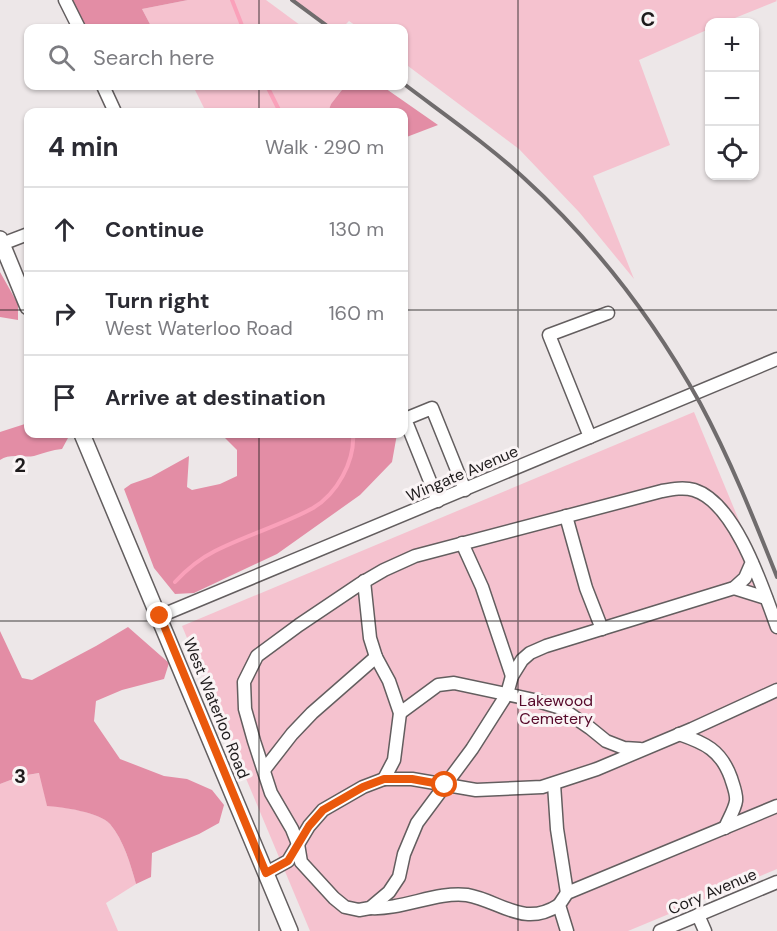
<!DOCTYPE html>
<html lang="en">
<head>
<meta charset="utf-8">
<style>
	body { margin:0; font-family:"DM Sans",sans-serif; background:#f7f7f7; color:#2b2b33 }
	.controls { position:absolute; right:18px; top:18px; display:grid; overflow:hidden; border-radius:12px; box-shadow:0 2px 4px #0004 }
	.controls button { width:54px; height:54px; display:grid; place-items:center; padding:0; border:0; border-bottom:2px solid #e1e1e2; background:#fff; color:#2b2b33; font:30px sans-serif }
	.stop { position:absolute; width:18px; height:18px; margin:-14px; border:4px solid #ea580c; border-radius:50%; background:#fff }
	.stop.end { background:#ea580c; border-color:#fff; box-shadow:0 2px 6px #0008 }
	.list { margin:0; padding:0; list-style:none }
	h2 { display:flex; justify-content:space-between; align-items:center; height:78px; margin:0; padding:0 24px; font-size:26px }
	h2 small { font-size:20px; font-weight:400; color:#7c7c81 }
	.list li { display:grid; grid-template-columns:39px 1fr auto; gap:18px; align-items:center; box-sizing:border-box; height:84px; padding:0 24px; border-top:2px solid #e1e1e2 }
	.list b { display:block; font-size:22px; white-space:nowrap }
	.list p { margin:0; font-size:20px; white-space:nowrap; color:#7c7c81 }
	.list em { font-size:20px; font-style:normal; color:#7c7c81 }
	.icon { flex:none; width:33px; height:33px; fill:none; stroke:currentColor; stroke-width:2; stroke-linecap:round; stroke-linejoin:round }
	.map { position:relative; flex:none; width:777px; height:931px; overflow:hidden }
	.search { position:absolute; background:#fff; box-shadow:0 2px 4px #0004; left:24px; top:24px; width:384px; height:66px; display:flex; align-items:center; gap:15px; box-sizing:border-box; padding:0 21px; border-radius:12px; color:#7c7c81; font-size:22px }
	.panel { position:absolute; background:#fff; box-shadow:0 2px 4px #0004; left:24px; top:108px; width:384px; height:330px; border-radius:12px }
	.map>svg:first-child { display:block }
	.green { fill:#f5c2cf }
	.forest { fill:#e38da5 }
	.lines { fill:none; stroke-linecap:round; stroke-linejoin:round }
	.stream { stroke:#faa1ba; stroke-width:4 }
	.minor-casing { stroke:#635e5f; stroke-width:15 }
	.major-casing { stroke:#635e5f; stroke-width:18 }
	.minor { stroke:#fff; stroke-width:12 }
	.major { stroke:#fff; stroke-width:15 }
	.rail { stroke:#706c6d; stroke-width:4 }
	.route { stroke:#ea580c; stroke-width:8 }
	.grid { fill:none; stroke:#1e1b1c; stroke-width:1.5; stroke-opacity:0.55 }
	.labels { text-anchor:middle; stroke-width:6; stroke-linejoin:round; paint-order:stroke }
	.street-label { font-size:16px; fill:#1e1b1c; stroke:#faf4f5 }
	.park-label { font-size:16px; fill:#56092a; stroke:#faf4f5 }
	.grid-label { font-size:20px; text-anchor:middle; font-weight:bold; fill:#1e1b1c; stroke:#faf4f5; stroke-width:6; stroke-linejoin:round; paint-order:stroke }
</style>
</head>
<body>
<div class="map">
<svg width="777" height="931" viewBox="0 0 777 931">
	<rect width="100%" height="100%" fill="#ede7e8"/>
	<!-- green -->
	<g class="green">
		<path d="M188 0H266L304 28H152L142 9Z"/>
		<path d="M292 0H776L777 1 725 22H710L709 29 639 60 670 145 593 176 634 279 579 212 519 149 404 63V28H359L349 21 342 28H330Z"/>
		<path d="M193 86H345L331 104 328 112H206Z"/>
		<path d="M694 412 777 612V869L628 931H310L182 626Z"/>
		<path d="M40 773 47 805C63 807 99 812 110 824 124 841 130 863 136 884L106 903 118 931H0V784L21 776Z"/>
	</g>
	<!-- forest -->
	<g class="forest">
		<path d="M72 0H188L142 9 152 28H85Z"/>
		<path d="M345 86H382L438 125 404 138V112H328L331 104Z"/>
		<path d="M0 272 18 304V320L0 317Z"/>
		<path d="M28 423V434H68V438L62 449C52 450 44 453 34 456 23 458 10 453 0 460V432Z"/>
		<path d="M221 434H397L392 462 360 495 277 554 194 593 175 594 154 568 124 489 131 484 151 477 189 456 187 487 192 490 220 484 237 476V450Z"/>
		<path d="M128 627 169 663 164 679 122 690 96 701 94 721 120 759 164 776 187 779 212 790 224 805 219 823 199 834 152 853 151 877 136 884C130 863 124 841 110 824 99 812 62 807 47 806L39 773 21 776 0 784V631L22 678 32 680 96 646Z"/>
	</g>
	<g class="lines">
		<!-- stream -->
		<g class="stream">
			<path d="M232 0 243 28"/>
			<path d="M267 86 280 112"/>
			<path d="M175 582C187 569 199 559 215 551 246 535 282 525 313 508 337 494 355 461 353 434"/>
		</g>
		<defs>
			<g id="minor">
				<path d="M65 0 79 28"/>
				<path d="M103 86 115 112"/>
				<path d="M2 244 28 234"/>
				<path d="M590 437 549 335 608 313"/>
				<path d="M438 501 405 419 432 408 465 490"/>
				<path d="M566 516 586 588 602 629"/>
				<path d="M462 543 482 587 512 676"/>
				<path d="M752 562 745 578 734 588 546 646 530 653 522 660 512 676 507 694 472 749 417 823 404 854 399 877 389 892 370 908 359 910 345 907 334 898 301 862 298 844 292 829 271 793 254 741 245 709 244 682 257 656 299 625 360 584 384 570 415 556 662 491C673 489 684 487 694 490 736 503 763 589 777 627"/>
				<path d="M364 581 370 638 376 657 389 681 400 713 394 760 384 779"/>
				<path d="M734 588 766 598"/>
				<path d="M160 616 777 359"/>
				<path d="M400 713 438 685 454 683 534 700 561 708 590 728 606 741 624 748 640 749"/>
				<path d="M679 734C705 743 721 750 731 778 733 785 737 794 736 801 735 809 728 820 725 828"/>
				<path d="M264 770 292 734 312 713 376 657"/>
				<path d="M554 784 557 829 567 893"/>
				<path d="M266 873 288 861 309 826 323 810 363 787 384 779H412L476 790 542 787 597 769 692 729 777 690"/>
				<path d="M370 908C402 910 437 891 467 895 501 901 523 928 559 905"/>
				<path d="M698 915 705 931"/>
				<path d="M567 931 559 905 567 893 777 806"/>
				<path d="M660 931 777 882"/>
			</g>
			<g id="major">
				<path d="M0 239 28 307"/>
				<path d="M82 434 290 931"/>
			</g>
		</defs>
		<!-- minor casing -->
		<use href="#minor" class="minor-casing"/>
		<!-- major casing -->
		<use href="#major" class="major-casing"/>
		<!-- minor -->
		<use href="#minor" class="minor"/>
		<!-- major -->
		<use href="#major" class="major"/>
		<!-- rail -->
		<g class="rail">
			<path d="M292 0 330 28"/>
			<path d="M404 84C445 115 487 144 525 179 595 243 654 320 700 403 730 459 754 519 777 577"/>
		</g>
	</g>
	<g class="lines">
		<!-- route -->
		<path class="route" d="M160 616 266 873 288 861 309 826 323 810 363 787 384 779H412L445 785"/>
	</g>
	<!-- grid -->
	<path class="grid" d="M259 0V28M518 0V931M259 86V112M0 310H28M404 310H777M259 434V931M0 621H777"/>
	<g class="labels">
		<!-- street labels -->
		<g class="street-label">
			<text transform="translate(462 473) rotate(-23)" y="6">Wingate Avenue</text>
			<text transform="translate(217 708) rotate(68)" y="6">West Waterloo Road</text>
			<text transform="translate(712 891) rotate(-23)" y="6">Cory Avenue</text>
		</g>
		<!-- park labels -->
		<g class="park-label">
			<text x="556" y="706">Lakewood<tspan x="556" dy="18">Cemetery</tspan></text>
		</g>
	</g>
	<g class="grid-label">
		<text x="648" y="26">C</text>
		<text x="20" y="472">2</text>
		<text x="20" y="783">3</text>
	</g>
</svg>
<div class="controls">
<button>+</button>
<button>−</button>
<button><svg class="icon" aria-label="locate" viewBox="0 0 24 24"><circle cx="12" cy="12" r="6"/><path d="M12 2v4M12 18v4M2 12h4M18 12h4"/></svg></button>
</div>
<div class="stop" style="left:445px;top:785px"></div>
<div class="stop end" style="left:160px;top:616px"></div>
<div class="search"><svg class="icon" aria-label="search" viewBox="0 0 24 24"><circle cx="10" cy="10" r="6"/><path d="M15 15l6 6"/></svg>Search here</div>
<section class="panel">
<h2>4 min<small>Walk · 290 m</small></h2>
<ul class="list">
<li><svg class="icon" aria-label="ahead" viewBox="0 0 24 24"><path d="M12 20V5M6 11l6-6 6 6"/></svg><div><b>Continue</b></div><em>130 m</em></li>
<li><svg class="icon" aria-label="right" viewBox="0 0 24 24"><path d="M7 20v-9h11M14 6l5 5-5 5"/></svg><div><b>Turn right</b><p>West Waterloo Road</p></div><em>160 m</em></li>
<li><svg class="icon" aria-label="arrive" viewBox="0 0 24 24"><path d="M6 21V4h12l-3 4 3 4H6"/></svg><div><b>Arrive at destination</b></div></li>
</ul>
</section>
</div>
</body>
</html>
